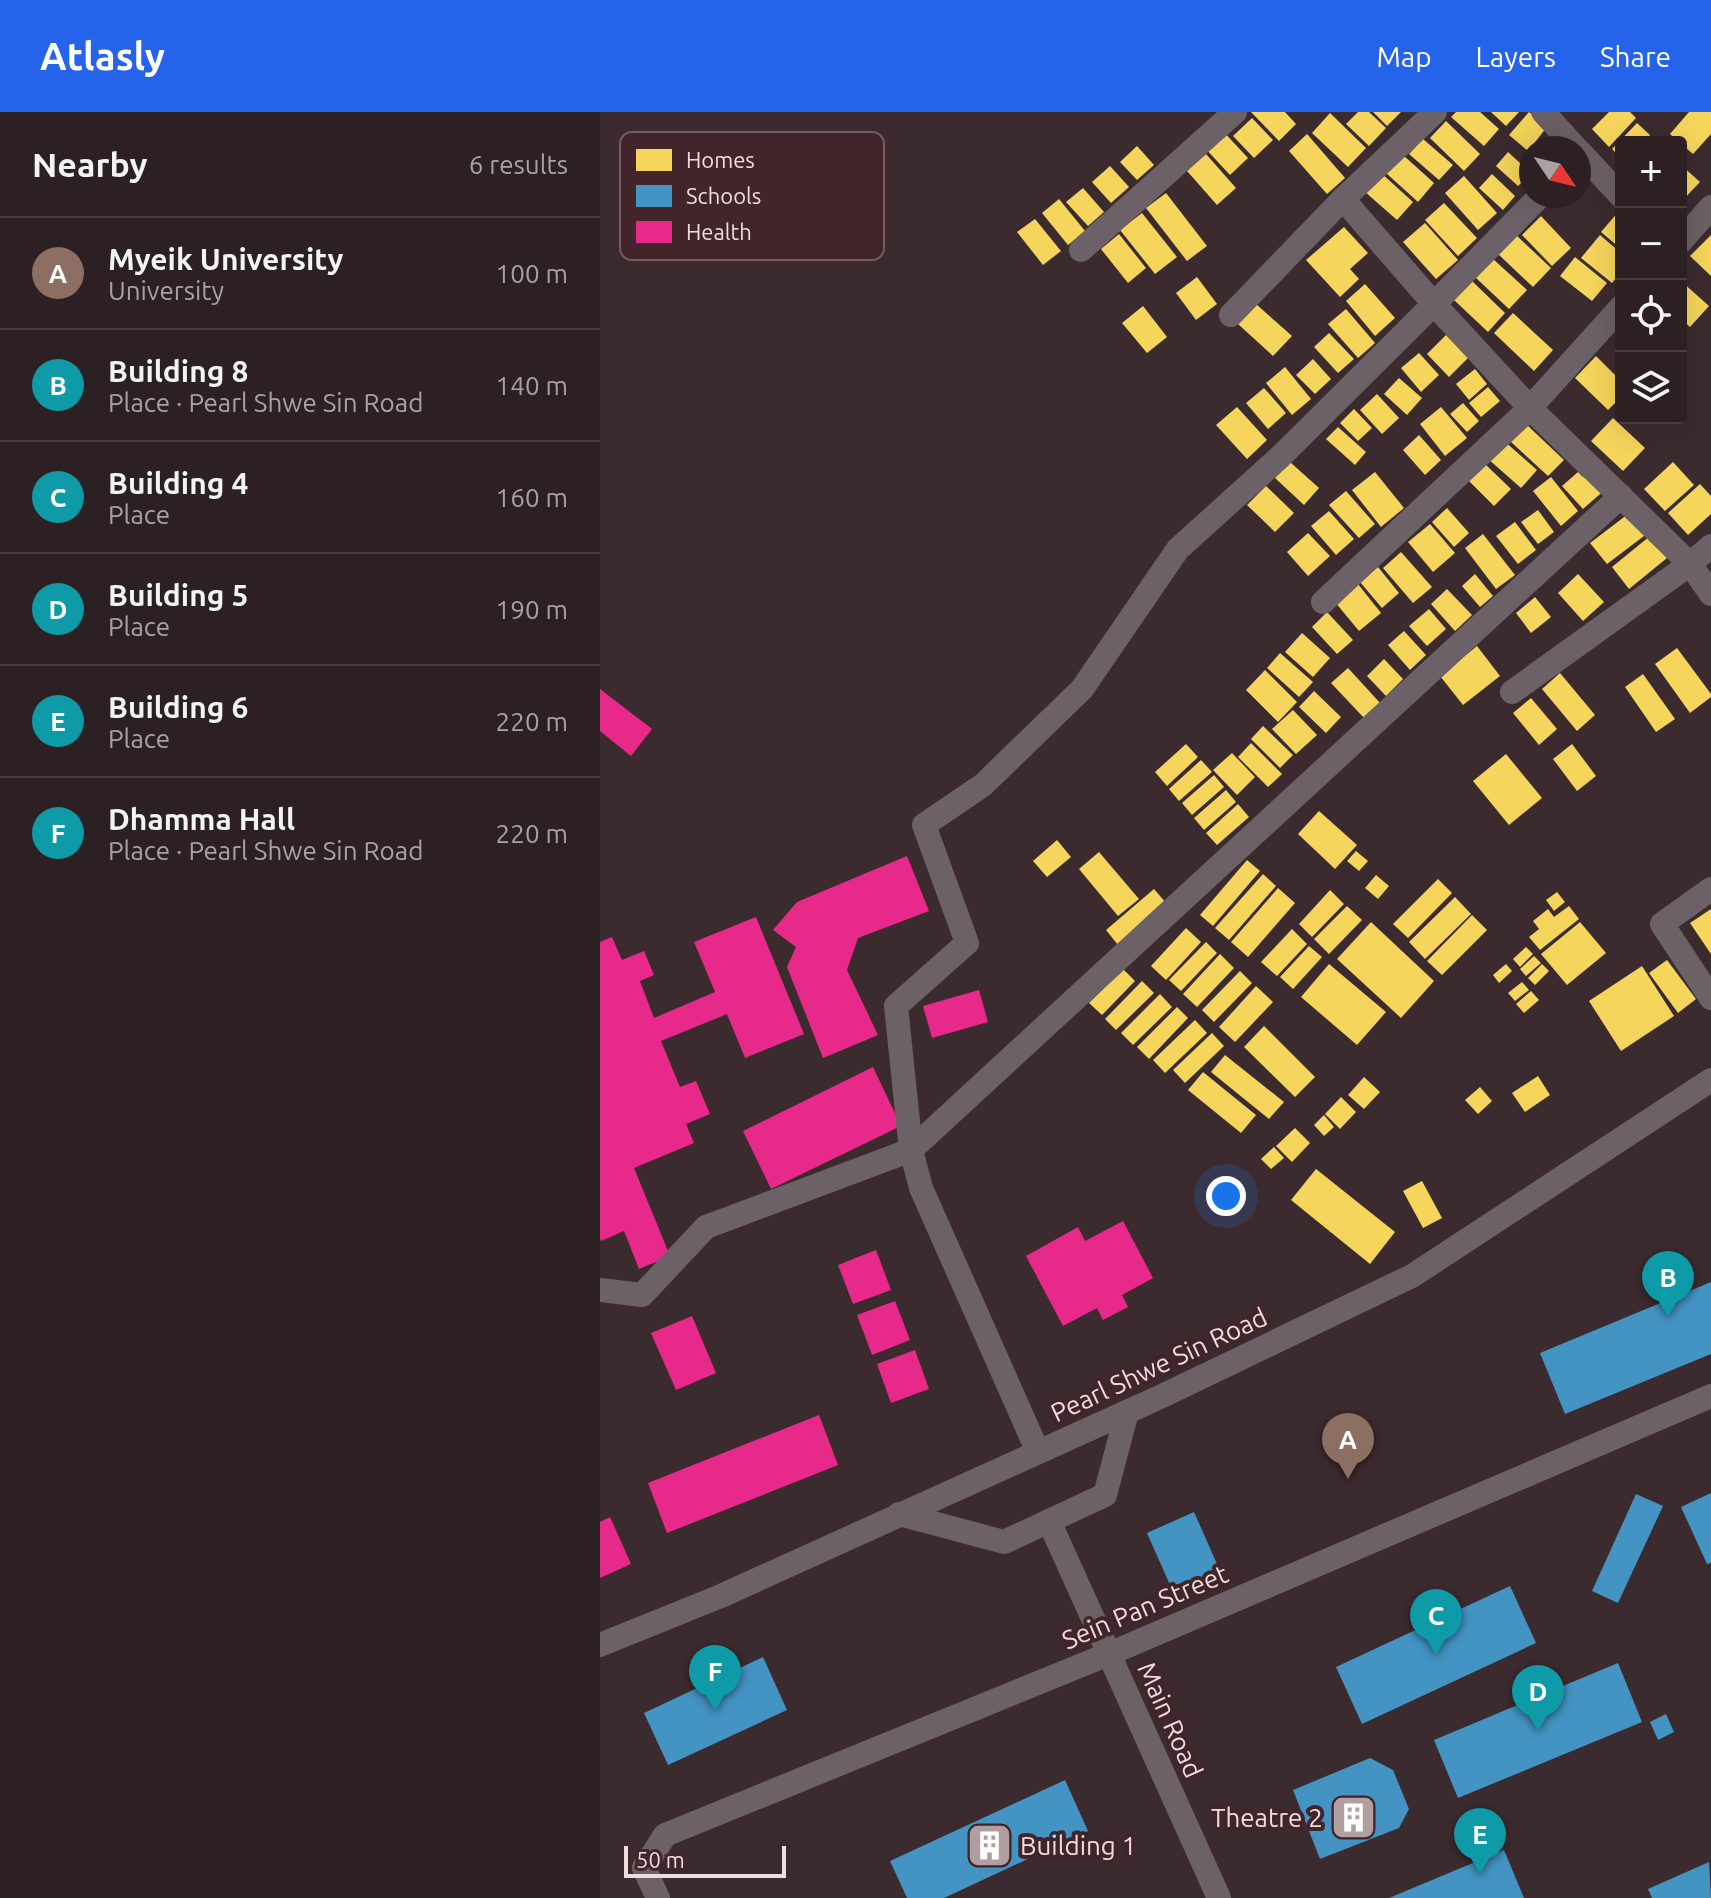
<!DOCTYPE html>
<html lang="en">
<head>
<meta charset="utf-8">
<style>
	body { margin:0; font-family:Ubuntu,sans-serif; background:#35282a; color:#f1f3f6 }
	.controls { position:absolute; right:24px; top:24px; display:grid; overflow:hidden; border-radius:8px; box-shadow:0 8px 32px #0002 }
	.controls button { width:72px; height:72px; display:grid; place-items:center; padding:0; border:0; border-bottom:2px solid #483e40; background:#2d2022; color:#f1f3f6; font:40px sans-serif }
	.compass { position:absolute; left:919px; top:24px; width:72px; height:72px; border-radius:50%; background:#2d2022; box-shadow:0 8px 32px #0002; rotate:125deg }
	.scale { position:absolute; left:24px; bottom:20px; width:162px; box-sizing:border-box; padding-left:8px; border:4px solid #efdcde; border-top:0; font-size:22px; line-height:28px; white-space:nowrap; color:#efdcde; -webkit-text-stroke:6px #42252a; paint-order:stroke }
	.you { position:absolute; left:626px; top:1084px; width:28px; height:28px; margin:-20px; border:6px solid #fff; border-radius:50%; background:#1a73e8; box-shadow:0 0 0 12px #1a73e833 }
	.badge { display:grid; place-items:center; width:52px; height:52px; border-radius:50%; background:#2563eb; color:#fff; font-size:26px; font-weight:700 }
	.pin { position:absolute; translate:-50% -66px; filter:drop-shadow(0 2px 4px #0008) }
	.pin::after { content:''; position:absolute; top:42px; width:28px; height:24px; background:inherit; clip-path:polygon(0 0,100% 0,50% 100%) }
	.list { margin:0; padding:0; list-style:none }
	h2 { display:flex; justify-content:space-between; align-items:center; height:104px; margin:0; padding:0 32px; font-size:34px }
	h2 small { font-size:26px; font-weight:400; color:#a7a3a5 }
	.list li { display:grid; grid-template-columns:52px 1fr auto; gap:24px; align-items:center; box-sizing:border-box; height:112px; padding:0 32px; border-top:2px solid #483e40 }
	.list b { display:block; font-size:30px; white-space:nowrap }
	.list p { margin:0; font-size:26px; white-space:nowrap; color:#a7a3a5 }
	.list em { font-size:26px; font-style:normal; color:#a7a3a5 }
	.icon { flex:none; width:44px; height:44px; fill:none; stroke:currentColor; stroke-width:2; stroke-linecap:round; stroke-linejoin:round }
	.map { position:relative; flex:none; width:1111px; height:1786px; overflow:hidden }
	header { display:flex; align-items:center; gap:48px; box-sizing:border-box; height:112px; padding:0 40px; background:#2563eb; color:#fff }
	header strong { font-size:38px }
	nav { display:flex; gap:44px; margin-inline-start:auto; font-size:28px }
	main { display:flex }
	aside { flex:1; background:#2d2022 }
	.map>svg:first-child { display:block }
	.homes { fill:#f6d55c }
	.schools { fill:#4393c3 }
	.health { fill:#e7298a }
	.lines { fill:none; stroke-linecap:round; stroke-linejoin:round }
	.minor { stroke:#6b6166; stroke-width:24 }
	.labels { text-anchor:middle; stroke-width:8; stroke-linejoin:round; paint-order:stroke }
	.street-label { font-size:26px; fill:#efdcde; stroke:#42252a }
	.poi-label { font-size:26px; fill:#efdcde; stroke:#42252a; text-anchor:end }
	.key { fill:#42252a; stroke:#765c60; stroke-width:2 }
	.key-label { font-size:22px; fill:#efdcde }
</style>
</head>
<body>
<header>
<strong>Atlasly</strong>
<nav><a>Map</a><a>Layers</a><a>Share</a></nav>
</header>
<main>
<aside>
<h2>Nearby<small>6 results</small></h2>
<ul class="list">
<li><span class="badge" style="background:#8d6e63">A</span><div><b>Myeik University</b><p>University</p></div><em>100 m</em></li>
<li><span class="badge" style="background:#0f9aa8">B</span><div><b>Building 8</b><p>Place · Pearl Shwe Sin Road</p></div><em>140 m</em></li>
<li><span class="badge" style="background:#0f9aa8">C</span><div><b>Building 4</b><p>Place</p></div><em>160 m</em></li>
<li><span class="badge" style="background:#0f9aa8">D</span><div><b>Building 5</b><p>Place</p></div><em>190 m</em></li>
<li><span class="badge" style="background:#0f9aa8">E</span><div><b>Building 6</b><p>Place</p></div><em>220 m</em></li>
<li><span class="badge" style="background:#0f9aa8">F</span><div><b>Dhamma Hall</b><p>Place · Pearl Shwe Sin Road</p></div><em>220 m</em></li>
</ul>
</aside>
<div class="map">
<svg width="1111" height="1786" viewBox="0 0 1111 1786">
	<rect width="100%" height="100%" fill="#3c2b2e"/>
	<!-- homes -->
	<g class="homes">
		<path d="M651 0H685L696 12 679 29Z"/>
		<path d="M758 0H769L786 16 769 34 746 12Z"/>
		<path d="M773 0H801L787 14Z"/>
		<path d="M856 0H880L899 17 884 34 851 5Z"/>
		<path d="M891 0H919L906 14Z"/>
		<path d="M929 0 947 15 928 39 909 23Z"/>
		<path d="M1009 0H1030L1036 6 1009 35 992 17Z"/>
		<path d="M1089 0H1111V22L1093 42 1070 22Z"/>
		<path d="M730 1 766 36 748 55 712 21Z"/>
		<path d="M652 6 673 28 654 46 633 24Z"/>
		<path d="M846 9 880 42 864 59 830 26Z"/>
		<path d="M1037 11 1050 23 1044 30H1021V46L1012 37Z"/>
		<path d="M622 18 648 46 630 63 604 35Z"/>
		<path d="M707 22 745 66 727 82 689 39Z"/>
		<path d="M823 27 853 53 839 68 809 42Z"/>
		<path d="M537 34 554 53 537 68 520 50Z"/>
		<path d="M908 40 931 61 918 74 896 54Z"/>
		<path d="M606 42 636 76 617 93 587 59Z"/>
		<path d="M803 43 834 71 818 90 786 61Z"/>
		<path d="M1081 53 1100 70 1081 90Z"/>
		<path d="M510 54 529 75 511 91 492 70Z"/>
		<path d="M780 60 813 90 797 108 764 79Z"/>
		<path d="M892 62 915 84 903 98 879 76Z"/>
		<path d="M864 64 897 101 878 118 845 81Z"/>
		<path d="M483 76 504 100 488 114 466 90Z"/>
		<path d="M566 81 607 134 587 149 546 96Z"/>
		<path d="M459 87 485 119 468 133 442 101Z"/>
		<path d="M844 91 877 126 858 144 825 108Z"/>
		<path d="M1019 99 1021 100V137L1001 120Z"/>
		<path d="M542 101 577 145 555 162 520 118Z"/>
		<path d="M941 104 971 136 952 154 922 123Z"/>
		<path d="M435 107 461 139 443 153 417 120Z"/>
		<path d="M825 111 858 148 836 167 803 130Z"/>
		<path d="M744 115 768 141 750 157 759 167 740 185 706 148Z"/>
		<path d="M519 122 546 156 528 171 501 137Z"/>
		<path d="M915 122 951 156 933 175 897 141Z"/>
		<path d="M1000 123 1021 141V160L1012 171 981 146Z"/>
		<path d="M1111 123V164L1090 144Z"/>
		<path d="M975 145 1007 171 992 189 960 164Z"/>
		<path d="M892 146 927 178 909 197 875 165Z"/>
		<path d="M597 165 617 192 596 208 576 181Z"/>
		<path d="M872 169 905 201 888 220 854 188Z"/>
		<path d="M1081 169 1109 194 1090 215 1081 207Z"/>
		<path d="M765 172 795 206 775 224 746 189Z"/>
		<path d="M656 192 692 224 673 244 638 212Z"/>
		<path d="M543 194 567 225 547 241 522 211Z"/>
		<path d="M746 197 775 231 758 246 728 212Z"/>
		<path d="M913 201 953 238 934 259 894 221Z"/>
		<path d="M729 221 754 247 738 261 714 235Z"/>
		<path d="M846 223 868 246 849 265 827 242Z"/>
		<path d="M819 241 839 263 821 280 801 256Z"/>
		<path d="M996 244 1021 269V285L1008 298 975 266Z"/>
		<path d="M713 247 731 267 715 282 696 263Z"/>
		<path d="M685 255 711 287 692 303 666 271Z"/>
		<path d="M875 257 887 272 869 288 856 272Z"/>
		<path d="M799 266 822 286 807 303 784 282Z"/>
		<path d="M888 275 900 289 881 305 869 291Z"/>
		<path d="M664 276 686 301 668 317 646 291Z"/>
		<path d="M777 282 799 306 782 322 760 298Z"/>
		<path d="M863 291 879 309 867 320 850 302Z"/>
		<path d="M637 295 667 328 647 347 616 313Z"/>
		<path d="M841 295 867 326 845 344 820 312Z"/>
		<path d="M754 297 772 316 758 329 740 311Z"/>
		<path d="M1013 306 1045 336 1023 359 991 329Z"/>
		<path d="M926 312 964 348 948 364 910 329Z"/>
		<path d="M738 315 766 340 755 353 726 327Z"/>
		<path d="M819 323 841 348 825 363 803 338Z"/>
		<path d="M903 328 937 358 921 376 887 346Z"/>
		<path d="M690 350 719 376 704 393 675 366Z"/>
		<path d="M1073 350 1094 373 1065 399 1044 377Z"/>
		<path d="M885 352 911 377 894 394 869 369Z"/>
		<path d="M992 357 1008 375 983 397 962 374 978 360 983 365Z"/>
		<path d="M775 360 804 396 781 415 752 378Z"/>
		<path d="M951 365 978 399 961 414 933 379Z"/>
		<path d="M1100 372 1111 384V402L1088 423 1068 401Z"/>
		<path d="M666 374 694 401 675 420 647 393Z"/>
		<path d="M746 379 775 412 759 426 729 393Z"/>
		<path d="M847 396 869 421 854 435 832 410Z"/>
		<path d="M938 398 954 420 938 432 921 410Z"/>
		<path d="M729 399 754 427 736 443 711 414Z"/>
		<path d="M1032 399 1048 421 1007 452 990 431Z"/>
		<path d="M915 410 936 438 918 452 896 424Z"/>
		<path d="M830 412 855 441 833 460 808 430Z"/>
		<path d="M708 421 730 444 708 464 687 440Z"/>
		<path d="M883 422 915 463 896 477 865 436Z"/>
		<path d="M1050 424 1067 446 1029 477 1012 455Z"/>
		<path d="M801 440 832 475 813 491 783 456Z"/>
		<path d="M778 455 799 481 782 496 760 470Z"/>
		<path d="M875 462 893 484 880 495 862 474Z"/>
		<path d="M978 462 1004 490 983 509 958 481Z"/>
		<path d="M758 472 781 501 759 519 735 490Z"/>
		<path d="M847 477 872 503 855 519 831 492Z"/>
		<path d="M935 485 951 505 931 521 916 501Z"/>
		<path d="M829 497 846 517 827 534 809 514Z"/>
		<path d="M727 500 753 528 737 542 712 515Z"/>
		<path d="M804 519 826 543 810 558 788 533Z"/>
		<path d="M702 521 730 546 713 565 685 540Z"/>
		<path d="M877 534 900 564 863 593 840 564Z"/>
		<path d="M1077 536 1111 582V585L1090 601 1055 552Z"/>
		<path d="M680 541 713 570 699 585 667 556Z"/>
		<path d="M784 547 803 567 786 584 767 564Z"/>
		<path d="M748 556 781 592 765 607 731 571Z"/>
		<path d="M665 558 697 590 678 610 646 578Z"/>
		<path d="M960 561 995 603 977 619 942 577Z"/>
		<path d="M1043 562 1075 607 1056 620 1025 575Z"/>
		<path d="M714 579 741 605 726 621 699 595Z"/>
		<path d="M931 586 957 617 939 633 913 601Z"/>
		<path d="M693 598 717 623 696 642 672 617Z"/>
		<path d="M663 614 693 643 680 656 651 627Z"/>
		<path d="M651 631 682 662 668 675 638 645Z"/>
		<path d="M586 632 598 645 567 674 555 660Z"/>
		<path d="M972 632 996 664 977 679 953 647Z"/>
		<path d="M632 641 655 665 637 683 613 658Z"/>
		<path d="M906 642 942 686 909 713 873 669Z"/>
		<path d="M601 648 612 660 579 689 569 677Z"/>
		<path d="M614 663 624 675 592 703 582 691Z"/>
		<path d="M626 678 636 690 604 718 594 706Z"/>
		<path d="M638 692 649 705 617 733 606 721Z"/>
		<path d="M719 699 757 733 735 757 698 722Z"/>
		<path d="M457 728 471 745 447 765 433 749Z"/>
		<path d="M756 739 768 749 759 759 747 749Z"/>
		<path d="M499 740 539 787 518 804 479 757Z"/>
		<path d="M647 748 660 759 613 814 600 803Z"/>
		<path d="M663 762 676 774 629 828 615 816Z"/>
		<path d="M776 763 789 774 778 787 765 776Z"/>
		<path d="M838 767 852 781 808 826 793 812Z"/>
		<path d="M678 776 695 791 648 845 631 830Z"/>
		<path d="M554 777 567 792 518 833 506 818Z"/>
		<path d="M730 778 744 792 712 825 699 812Z"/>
		<path d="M957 780 965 790 954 799 946 788Z"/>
		<path d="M855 785 871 802 825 847 809 830Z"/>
		<path d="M747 794 762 808 729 842 714 827Z"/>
		<path d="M969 794 979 807 940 838 929 825 939 817 933 809 948 797 954 805Z"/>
		<path d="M1111 797V842L1090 811Z"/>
		<path d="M872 803 887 818 842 863 827 849Z"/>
		<path d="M771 810 834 869 801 906 737 847Z"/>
		<path d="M980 810 1006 841 967 873 941 842Z"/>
		<path d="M586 816 601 830 566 868 551 854Z"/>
		<path d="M692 817 707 832 677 864 661 850Z"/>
		<path d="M606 830 617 841 581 879 569 868Z"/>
		<path d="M709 834 722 845 693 877 680 865Z"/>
		<path d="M926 835 933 842 920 855 913 847Z"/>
		<path d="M620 842 634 856 597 895 583 882Z"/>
		<path d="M934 844 941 851 926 864 920 857Z"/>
		<path d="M1067 848 1096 887 1078 901 1049 861Z"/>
		<path d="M729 852 786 900 757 933 701 885Z"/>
		<path d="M906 852 912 859 899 871 893 863Z"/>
		<path d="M942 852 949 859 935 873 928 866Z"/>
		<path d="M1042 854 1074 904 1021 939 989 889Z"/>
		<path d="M523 857 535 869 502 903 489 891Z"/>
		<path d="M640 859 652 871 614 910 602 898Z"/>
		<path d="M542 869 554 881 516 918 505 907Z"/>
		<path d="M922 870 929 878 915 889 908 881Z"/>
		<path d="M656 874 673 890 635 930 619 915Z"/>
		<path d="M931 879 939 888 924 901 916 892Z"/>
		<path d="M560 882 572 895 533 933 521 921Z"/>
		<path d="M577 895 588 906 549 947 537 935Z"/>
		<path d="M595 908 607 921 565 961 553 948Z"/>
		<path d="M664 914 715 965 695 985 644 935Z"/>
		<path d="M612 921 624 934 585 971 573 958Z"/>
		<path d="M625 943 684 990 669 1007 611 960Z"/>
		<path d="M603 960 656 1003 641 1021 588 978Z"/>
		<path d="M938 964 950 983 925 1000 912 981Z"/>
		<path d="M764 965 780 980 764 997 748 983Z"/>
		<path d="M880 975 892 989 878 1002 865 988Z"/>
		<path d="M741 985 756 1000 740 1017 725 1002Z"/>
		<path d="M724 1003 734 1015 724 1024 714 1013Z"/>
		<path d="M695 1016 710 1031 692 1050 676 1034Z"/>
		<path d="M674 1035 684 1046 671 1057 661 1047Z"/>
		<path d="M716 1057 795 1120 770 1152 691 1088Z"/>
		<path d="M822 1069 842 1106 823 1116 803 1079Z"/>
	</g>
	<!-- schools -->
	<g class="schools">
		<path d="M1111 1170V1242L965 1302 940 1241Z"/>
		<path d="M1111 1381V1451L1107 1452 1081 1395Z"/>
		<path d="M1036 1382 1063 1394 1018 1491 992 1479Z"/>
		<path d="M594 1400 621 1461 574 1482 547 1421Z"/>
		<path d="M910 1474 936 1531 762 1612 736 1555Z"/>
		<path d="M163 1545 187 1598 68 1653 44 1601Z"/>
		<path d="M1018 1551 1042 1610 858 1686 834 1628Z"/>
		<path d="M1066 1602 1074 1620 1058 1628 1050 1610Z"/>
		<path d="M770 1646 793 1658 809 1697 799 1716 720 1747 693 1678Z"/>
		<path d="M465 1668 488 1719 344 1786H307L290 1749Z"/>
		<path d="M904 1738 924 1786H789Z"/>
		<path d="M1109 1750 1111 1786H1052L1048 1777Z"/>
	</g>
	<!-- health -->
	<g class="health">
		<path d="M0 577 52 617 31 644 0 619Z"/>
		<path d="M307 744 329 799 258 826 247 858 278 923 223 946 187 855 196 835 173 818 197 790Z"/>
		<path d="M156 805 204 922 145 946 127 902 61 929 80 975 96 969 110 1002 86 1012 94 1031 34 1056 70 1144 39 1157 24 1119 1 1129 0 1127V830L12 825 22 848 44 839 54 863 40 869 54 906 115 880 94 830Z"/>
		<path d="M379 878 388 910 332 926 323 894Z"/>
		<path d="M273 955 301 1014 171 1077 143 1019Z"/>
		<path d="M523 1109 553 1166 522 1183 528 1195 503 1208 497 1196 463 1214 426 1144 478 1115 485 1129Z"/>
		<path d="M276 1138 291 1178 253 1192 238 1153Z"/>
		<path d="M295 1189 310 1228 272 1243 257 1203Z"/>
		<path d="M92 1204 116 1261 76 1278 51 1221Z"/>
		<path d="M315 1238 329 1277 291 1291 277 1252Z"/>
		<path d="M219 1303 238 1353 67 1421 48 1371Z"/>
		<path d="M10 1405 31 1452 0 1466V1410Z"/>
	</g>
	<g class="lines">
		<!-- minor -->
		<g class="minor">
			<path d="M943 0 976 36"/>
			<path d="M979 39 1021 84"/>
			<path d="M743 87 835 0"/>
			<path d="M1081 129 1111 95"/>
			<path d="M481 138 635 0"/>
			<path d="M631 203 743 87 834 192 940 84"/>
			<path d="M723 490 930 296 1021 195"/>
			<path d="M912 580 1090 452 1111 434"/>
			<path d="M1111 777 1062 812 1111 886"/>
			<path d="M0 1178 42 1183 106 1115 311 1038 296 894 367 831 324 713 383 673 482 577 578 437 680 345 834 192 930 296 1090 452 1111 482"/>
			<path d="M438 1340 321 1076 311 1038 1021 384"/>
			<path d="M299 1402 404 1430 505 1383 527 1300"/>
			<path d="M449 1409 619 1786"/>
			<path d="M0 1533 121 1484 560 1285 812 1164 1111 968"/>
			<path d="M58 1786 44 1756 65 1723 509 1542 1111 1284"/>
		</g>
	</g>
	<!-- icons -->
	<defs>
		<symbol id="building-square" viewBox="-11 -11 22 22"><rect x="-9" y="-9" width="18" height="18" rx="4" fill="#b09ea0" stroke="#42252a"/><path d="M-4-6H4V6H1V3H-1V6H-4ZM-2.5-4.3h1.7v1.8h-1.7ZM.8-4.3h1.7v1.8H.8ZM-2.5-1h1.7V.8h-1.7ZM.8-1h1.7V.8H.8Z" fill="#fff"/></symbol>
	</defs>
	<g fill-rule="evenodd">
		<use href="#building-square" x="728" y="1680" width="51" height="51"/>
		<use href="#building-square" x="364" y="1708" width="51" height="51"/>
	</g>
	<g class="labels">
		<!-- street labels -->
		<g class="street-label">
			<text transform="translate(559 1253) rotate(-25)" y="9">Pearl Shwe Sin Road</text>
			<text transform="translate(545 1495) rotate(-23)" y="9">Sein Pan Street</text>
			<text transform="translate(570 1608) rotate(66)" y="9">Main Road</text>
		</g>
		<!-- poi labels -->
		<g class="poi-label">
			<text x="723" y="1715">Theatre 2</text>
			<text x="420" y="1743" text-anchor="start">Building 1</text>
		</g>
	</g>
	<!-- legend -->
	<rect x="20" y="20" width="264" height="128" rx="12" class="key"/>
	<rect x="36" y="37" width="36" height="22" fill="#f6d55c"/>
	<rect x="36" y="73" width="36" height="22" fill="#4393c3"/>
	<rect x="36" y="109" width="36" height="22" fill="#e7298a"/>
	<g class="key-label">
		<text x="86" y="56">Homes</text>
		<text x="86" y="92">Schools</text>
		<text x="86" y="128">Health</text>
	</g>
</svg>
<div class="controls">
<button>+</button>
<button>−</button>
<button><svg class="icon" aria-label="locate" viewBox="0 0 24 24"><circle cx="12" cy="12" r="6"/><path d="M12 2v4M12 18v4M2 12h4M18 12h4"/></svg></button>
<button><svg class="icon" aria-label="layers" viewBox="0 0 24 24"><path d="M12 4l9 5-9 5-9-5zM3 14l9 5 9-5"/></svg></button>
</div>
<svg class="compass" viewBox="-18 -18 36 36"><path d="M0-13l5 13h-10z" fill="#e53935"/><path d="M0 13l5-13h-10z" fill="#a7a3a5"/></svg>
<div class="scale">50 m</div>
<div class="you"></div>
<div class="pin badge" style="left:748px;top:1367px;background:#8d6e63">A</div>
<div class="pin badge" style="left:1068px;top:1205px;background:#0f9aa8">B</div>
<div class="pin badge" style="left:836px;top:1543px;background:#0f9aa8">C</div>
<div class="pin badge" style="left:938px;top:1619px;background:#0f9aa8">D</div>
<div class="pin badge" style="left:880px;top:1762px;background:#0f9aa8">E</div>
<div class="pin badge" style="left:115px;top:1599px;background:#0f9aa8">F</div>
</div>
</main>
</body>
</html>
